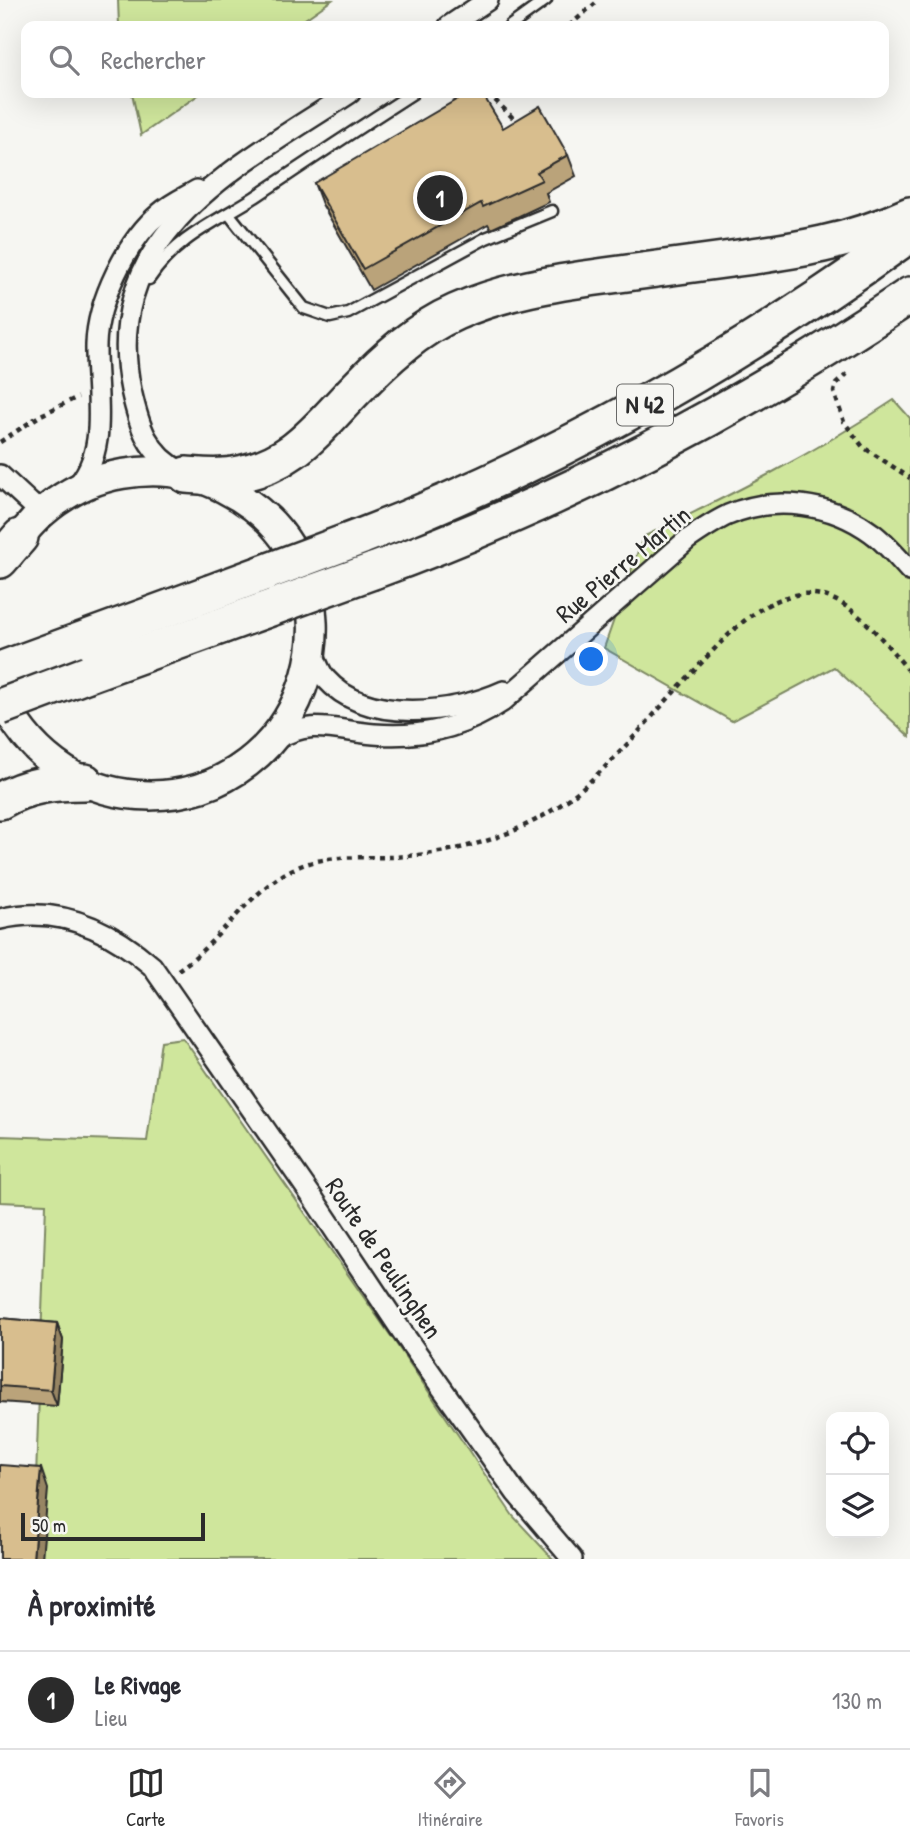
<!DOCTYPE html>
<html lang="fr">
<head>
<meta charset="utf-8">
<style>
	body { margin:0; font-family:"Patrick Hand",sans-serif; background:#f7f7f7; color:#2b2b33 }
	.controls { position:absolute; right:21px; bottom:21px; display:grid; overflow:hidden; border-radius:14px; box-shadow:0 7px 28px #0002 }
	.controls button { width:63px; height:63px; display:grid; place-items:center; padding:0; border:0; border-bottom:2px solid #e1e1e2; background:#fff; color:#2b2b33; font:35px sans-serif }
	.scale { position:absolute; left:21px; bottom:18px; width:184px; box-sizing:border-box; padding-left:7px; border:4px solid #2b2b2b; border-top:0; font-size:19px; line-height:24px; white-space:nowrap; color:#2b2b2b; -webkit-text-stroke:5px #f6f6f2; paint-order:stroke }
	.you { position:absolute; left:592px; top:660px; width:24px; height:24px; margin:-18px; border:5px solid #fff; border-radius:50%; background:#1a73e8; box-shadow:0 0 0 10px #1a73e833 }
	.badge { display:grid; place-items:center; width:46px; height:46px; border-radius:50%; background:#2b2b2b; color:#fff; font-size:23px; font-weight:700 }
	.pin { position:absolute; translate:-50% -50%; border:4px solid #fff; box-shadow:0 2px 7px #0006 }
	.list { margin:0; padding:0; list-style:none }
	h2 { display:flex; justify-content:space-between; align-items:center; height:91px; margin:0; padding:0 28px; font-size:30px }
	h2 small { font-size:23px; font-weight:400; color:#7c7c81 }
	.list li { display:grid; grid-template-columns:46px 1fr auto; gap:21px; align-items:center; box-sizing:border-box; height:98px; padding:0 28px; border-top:2px solid #e1e1e2 }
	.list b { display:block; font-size:26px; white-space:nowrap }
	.list p { margin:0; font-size:23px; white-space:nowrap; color:#7c7c81 }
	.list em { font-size:23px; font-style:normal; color:#7c7c81 }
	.icon { flex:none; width:38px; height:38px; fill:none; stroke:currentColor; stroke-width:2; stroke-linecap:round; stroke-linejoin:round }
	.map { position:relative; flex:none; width:910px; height:1559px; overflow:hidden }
	.search { position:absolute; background:#fff; box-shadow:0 7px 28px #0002; left:21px; right:21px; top:21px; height:77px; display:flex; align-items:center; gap:18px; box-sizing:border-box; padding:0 24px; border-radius:14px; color:#7c7c81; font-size:26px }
	.sheet { height:189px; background:#fff }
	nav { display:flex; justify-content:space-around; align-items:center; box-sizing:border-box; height:98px; border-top:2px solid #e1e1e2; background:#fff; font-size:19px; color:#7c7c81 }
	nav a { display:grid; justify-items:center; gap:4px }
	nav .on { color:#2b2b2b }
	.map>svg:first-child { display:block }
	.green { fill:#cfe69c; stroke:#7d8864; stroke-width:2 }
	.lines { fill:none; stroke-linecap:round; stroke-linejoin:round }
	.lane-casing { stroke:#2b2b2b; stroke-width:15 }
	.street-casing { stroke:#2b2b2b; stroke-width:24 }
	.secondary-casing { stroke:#2b2b2b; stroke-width:33 }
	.highway-casing { stroke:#2b2b2b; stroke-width:40 }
	.path { stroke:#2b2b2b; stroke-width:4.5; stroke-dasharray:5 5; stroke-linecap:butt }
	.lane { stroke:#f6f6f2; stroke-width:10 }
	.street { stroke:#f6f6f2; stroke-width:19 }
	.secondary { stroke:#f6f6f2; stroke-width:28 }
	.highway { stroke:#f6f6f2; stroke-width:35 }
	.highway-bridge-casing { stroke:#2b2b2b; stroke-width:40; stroke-linecap:butt }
	.highway-bridge { stroke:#f6f6f2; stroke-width:35 }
	.wall { fill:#baa37a; stroke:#2b2b2b; stroke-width:2 }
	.shaded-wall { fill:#978563; stroke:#2b2b2b; stroke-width:2 }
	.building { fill:#d8be8e; stroke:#2b2b2b; stroke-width:2 }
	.labels { text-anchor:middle; stroke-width:5; stroke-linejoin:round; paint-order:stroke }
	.shield { fill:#f6f6f2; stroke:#686867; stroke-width:2 }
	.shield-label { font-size:24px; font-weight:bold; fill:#2b2b2b }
	.street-label { font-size:26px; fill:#2b2b2b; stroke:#f6f6f2 }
</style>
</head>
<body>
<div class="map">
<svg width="910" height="1559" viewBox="0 0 910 1559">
	<rect width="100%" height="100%" fill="#f6f6f2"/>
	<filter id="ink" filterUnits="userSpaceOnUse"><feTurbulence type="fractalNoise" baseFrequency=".0143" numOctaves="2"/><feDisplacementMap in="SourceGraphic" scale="14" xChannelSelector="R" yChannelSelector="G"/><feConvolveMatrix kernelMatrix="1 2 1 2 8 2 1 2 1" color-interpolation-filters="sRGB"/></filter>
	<g filter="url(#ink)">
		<!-- green -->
		<g class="green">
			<path d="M118 0H332L295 26H119Z"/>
			<path d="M132 93H201L141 135Z"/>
			<path d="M894 400 910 418V737L834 667 732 721 604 648 643 537C729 496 815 453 894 400Z"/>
			<path d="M183 1038 395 1342 513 1516 553 1559H33L46 1204 0 1202V1136L147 1141 161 1041Z"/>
		</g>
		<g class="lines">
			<defs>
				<g id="lane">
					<path d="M510 26 546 0"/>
					<path d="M229 214 304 308 330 317 348 313 486 238 552 211"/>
					<path d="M149 279C177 237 214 223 255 197 307 162 360 127 413 93"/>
				</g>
				<g id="street">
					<path d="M449 26 488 0"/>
					<path d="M182 472C147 454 139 426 131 390 98 233 241 165 350 93"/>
					<path d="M0 475 41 513"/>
					<path d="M74 489C111 452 95 393 96 345 97 302 127 240 160 213 171 203 185 197 197 190"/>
					<path d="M312 650C316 660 319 671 326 679 366 724 454 714 504 691"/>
					<path d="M275 740C311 718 336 731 374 734 422 738 463 728 502 702L687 540C700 531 713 522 728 515 774 495 832 503 872 533 886 543 898 558 910 571"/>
					<path d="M0 919C57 905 109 929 152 966L313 1198 405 1336 516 1493 572 1559"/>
				</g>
				<path id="secondary" d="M0 694C25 750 76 791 138 795 313 806 382 568 225 489 193 472 157 468 122 474 75 482 31 513 9 555"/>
				<g id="highway">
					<path d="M186 475C201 476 217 478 233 475 293 466 317 429 356 389 385 359 417 329 456 312 503 291 554 283 605 276 647 270 689 265 731 259 794 251 852 242 910 215"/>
					<path d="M360 537C557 461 739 358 910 234"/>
					<path d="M0 560 20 537"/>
					<path d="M373 571C562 502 743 408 910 295"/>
					<path d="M0 670 210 593"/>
					<path d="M88 674 221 626"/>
					<path d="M0 801C26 785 54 782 85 782"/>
				</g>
			</defs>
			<!-- lane casing -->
			<use href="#lane" class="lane-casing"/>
			<!-- street casing -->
			<use href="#street" class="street-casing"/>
			<!-- secondary casing -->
			<use href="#secondary" class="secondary-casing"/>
			<!-- highway casing -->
			<use href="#highway" class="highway-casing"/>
			<!-- path -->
			<g class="path">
				<path d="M569 26 599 0"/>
				<path d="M488 93 519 124"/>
				<path d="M847 374 836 384 834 392 844 422 863 447 910 478"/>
				<path d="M0 442 41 415 78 397"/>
				<path d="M178 970C222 941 253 883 303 865 330 855 364 858 392 857 457 854 523 836 575 794 615 762 653 714 689 676 720 644 755 599 802 594 848 589 883 642 910 672"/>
			</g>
			<!-- lane -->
			<use href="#lane" class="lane"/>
			<!-- street -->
			<use href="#street" class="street"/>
			<!-- secondary -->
			<use href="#secondary" class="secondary"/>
			<!-- highway -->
			<use href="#highway" class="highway"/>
			<defs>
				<g id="highway-bridge">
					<path d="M210 593 360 537"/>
					<path d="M221 626 373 571"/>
					<path d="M0 707 88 674"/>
				</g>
			</defs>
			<!-- highway-bridge casing -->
			<use href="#highway-bridge" class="highway-bridge-casing"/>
			<!-- highway-bridge -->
			<use href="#highway-bridge" class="highway-bridge"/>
		</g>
		<!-- wall -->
		<g class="wall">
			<path d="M503 128 568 155 576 176 546 193 549 202 491 229 488 224 371 290 322 204 314 183Z"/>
			<path d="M0 1318 57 1323 63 1340 57 1406 0 1402Z"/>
		</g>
		<!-- shaded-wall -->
		<g class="shaded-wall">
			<path d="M57 1323 63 1340 57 1406 51 1390Z"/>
			<path d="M41 1468 48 1489 42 1559H33Z"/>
		</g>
		<!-- building -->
		<g class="building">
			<path d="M468 93H482L503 128 540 106 568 155 537 172 542 180 483 207 481 203 363 269 314 183Z"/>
			<path d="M0 1318 57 1323 51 1390 0 1386Z"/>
			<path d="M0 1465 41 1468 33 1559H0Z"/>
		</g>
	</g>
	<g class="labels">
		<!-- shield labels -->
		<rect class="shield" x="617" y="384.5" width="56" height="41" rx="5"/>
		<g class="shield-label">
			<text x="645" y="413">N 42</text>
		</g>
		<!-- street labels -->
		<g class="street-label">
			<text transform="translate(623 564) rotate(-40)" y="9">Rue Pierre Martin</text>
			<text transform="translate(384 1258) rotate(56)" y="9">Route de Peulinghen</text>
		</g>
	</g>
</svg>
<div class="controls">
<button><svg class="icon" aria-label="locate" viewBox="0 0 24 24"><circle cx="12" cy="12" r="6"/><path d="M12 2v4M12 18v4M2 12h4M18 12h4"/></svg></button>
<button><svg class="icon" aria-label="layers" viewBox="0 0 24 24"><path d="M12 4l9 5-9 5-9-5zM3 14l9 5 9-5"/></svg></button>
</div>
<div class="scale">50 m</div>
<div class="you"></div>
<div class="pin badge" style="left:440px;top:198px">1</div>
<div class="search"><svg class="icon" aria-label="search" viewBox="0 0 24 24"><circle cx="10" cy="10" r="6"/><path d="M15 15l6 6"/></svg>Rechercher</div>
</div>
<section class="sheet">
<h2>À proximité<small></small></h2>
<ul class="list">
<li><span class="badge">1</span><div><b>Le Rivage</b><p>Lieu</p></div><em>130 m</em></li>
</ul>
</section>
<nav>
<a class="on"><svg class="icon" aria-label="map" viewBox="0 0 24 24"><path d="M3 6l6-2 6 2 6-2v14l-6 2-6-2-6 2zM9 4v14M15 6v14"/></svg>Carte</a>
<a><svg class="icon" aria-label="directions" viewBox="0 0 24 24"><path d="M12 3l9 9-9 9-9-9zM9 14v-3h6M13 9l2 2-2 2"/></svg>Itinéraire</a>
<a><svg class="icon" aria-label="saved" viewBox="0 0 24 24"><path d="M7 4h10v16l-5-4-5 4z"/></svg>Favoris</a>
</nav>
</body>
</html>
